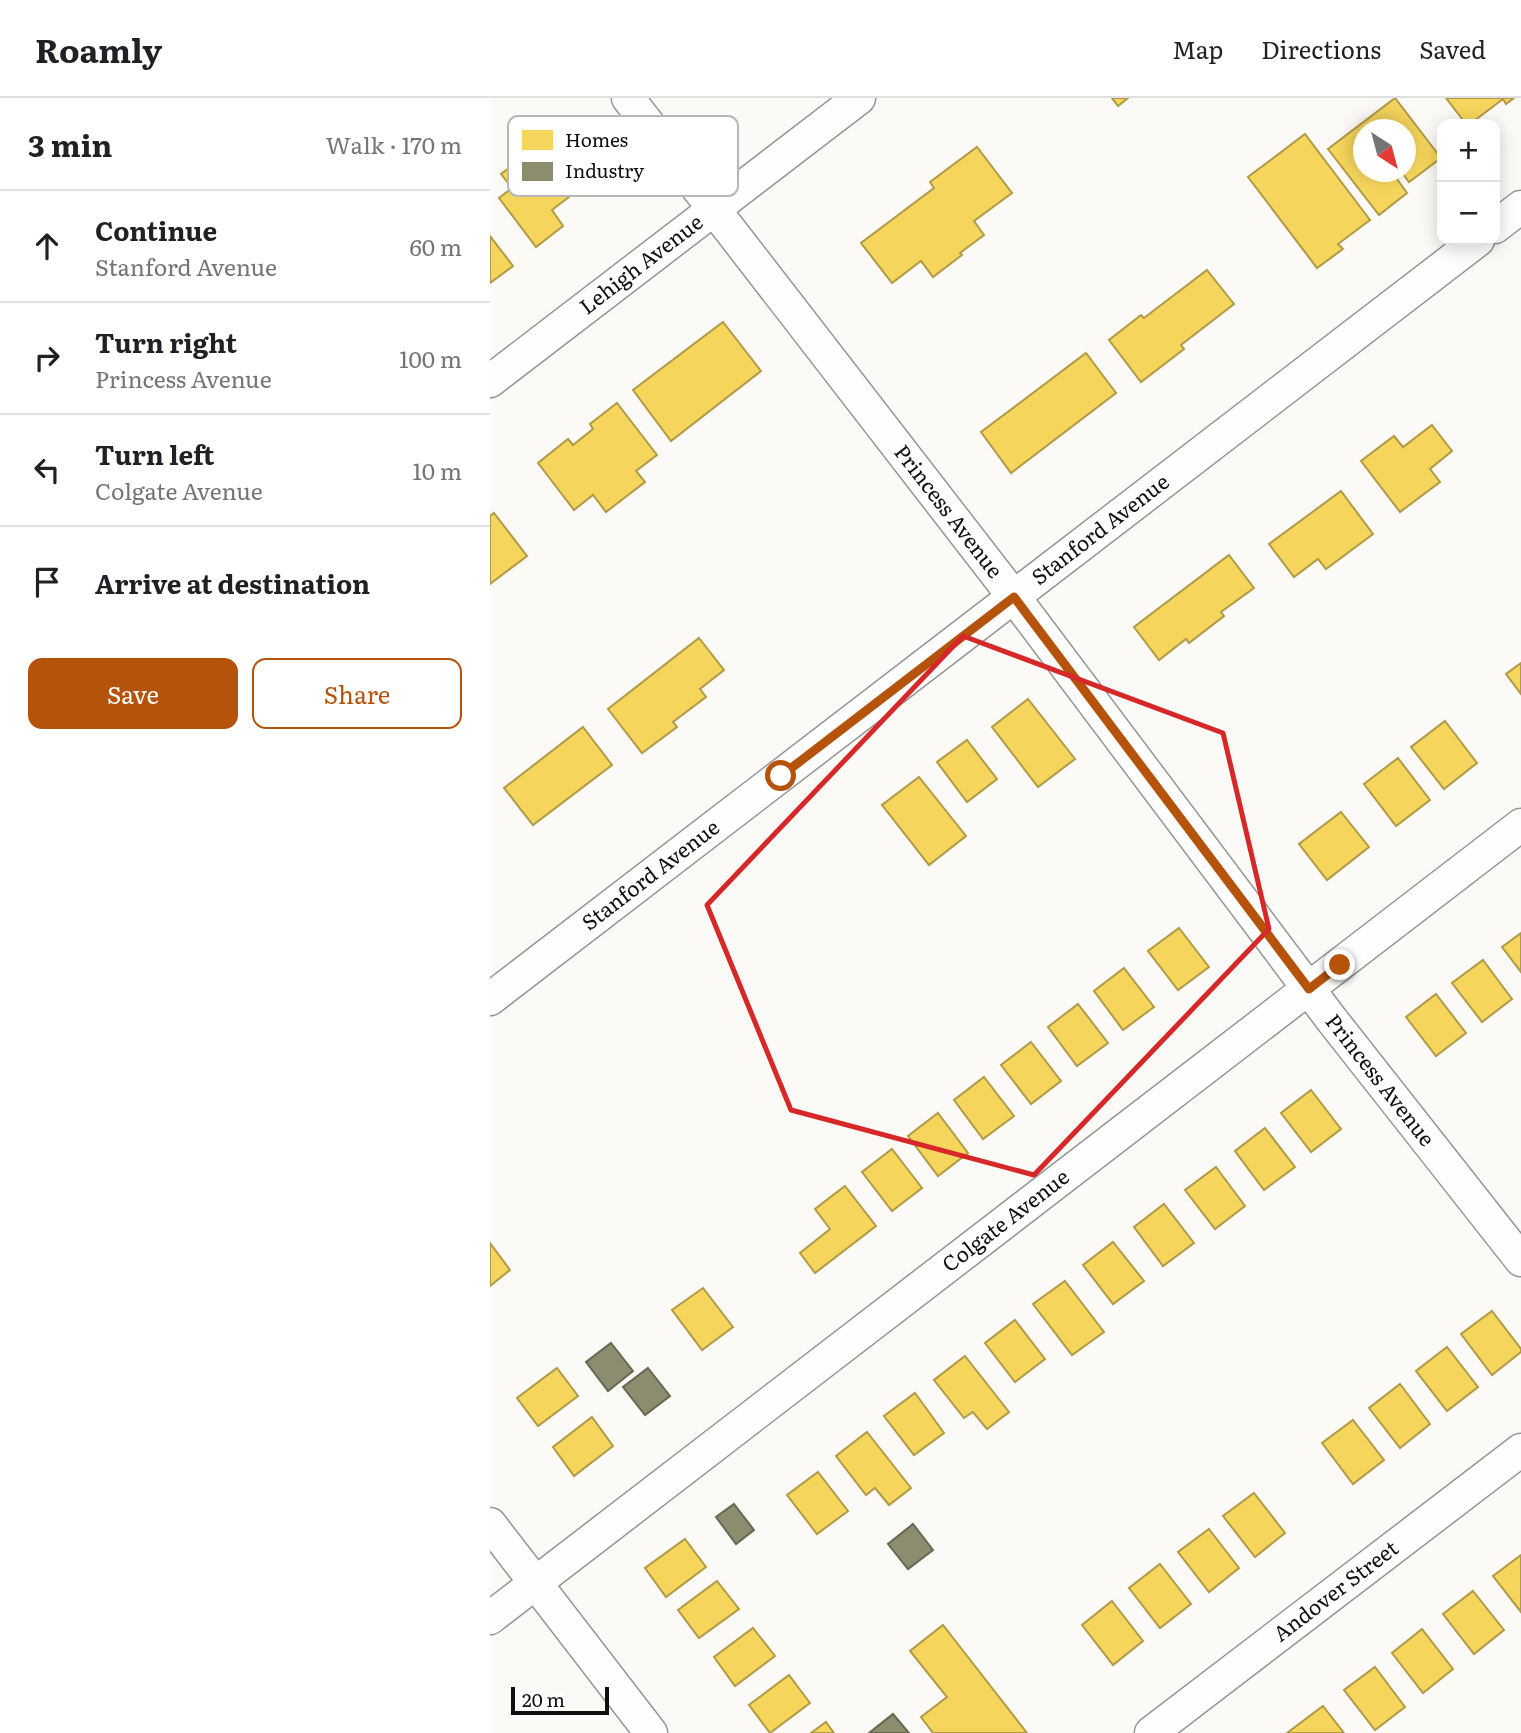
<!DOCTYPE html>
<html lang="en">
<head>
<meta charset="utf-8">
<style>
	body { margin:0; font-family:Literata,serif; background:#f2f2f2; color:#202124 }
	.controls { position:absolute; right:21px; top:21px; display:grid; overflow:hidden; border-radius:14px; box-shadow:0 4px 18px #0003 }
	.controls button { width:63px; height:63px; display:grid; place-items:center; padding:0; border:0; border-bottom:2px solid #e0e0e0; background:#fff; color:#202124; font:35px sans-serif }
	.compass { position:absolute; left:863px; top:21px; width:63px; height:63px; border-radius:50%; background:#fff; box-shadow:0 4px 18px #0003; rotate:144deg }
	.scale { position:absolute; left:21px; bottom:18px; width:98px; box-sizing:border-box; padding-left:7px; border:4px solid #101010; border-top:0; font-size:19px; line-height:24px; white-space:nowrap; color:#101010; -webkit-text-stroke:5px #fff; paint-order:stroke }
	.stop { position:absolute; width:21px; height:21px; margin:-16px; border:5px solid #b45309; border-radius:50%; background:#fff }
	.stop.end { background:#b45309; border-color:#fff; box-shadow:0 2px 7px #0008 }
	.list { margin:0; padding:0; list-style:none }
	h2 { display:flex; justify-content:space-between; align-items:center; height:91px; margin:0; padding:0 28px; font-size:30px }
	h2 small { font-size:23px; font-weight:400; color:#757577 }
	.list li { display:grid; grid-template-columns:46px 1fr auto; gap:21px; align-items:center; box-sizing:border-box; height:112px; padding:0 28px; border-top:2px solid #e0e0e0 }
	.list b { display:block; font-size:26px; white-space:nowrap }
	.list p { margin:0; font-size:23px; white-space:nowrap; color:#757577 }
	.list em { font-size:23px; font-style:normal; color:#757577 }
	.actions { display:flex; gap:14px; padding:21px 28px }
	.actions a { flex:1; padding:16px 0; border:2px solid #b45309; border-radius:14px; text-align:center; font-size:24px; color:#b45309 }
	.actions .main { background:#b45309; color:#fff }
	.icon { flex:none; width:38px; height:38px; fill:none; stroke:currentColor; stroke-width:2; stroke-linecap:round; stroke-linejoin:round }
	.map { position:relative; flex:none; width:1031px; height:1635px; overflow:hidden }
	header { display:flex; align-items:center; gap:42px; box-sizing:border-box; height:98px; padding:0 35px; background:#fff; border-bottom:2px solid #e0e0e0 }
	header strong { font-size:33px }
	nav { display:flex; gap:38px; margin-inline-start:auto; font-size:24px }
	main { display:flex }
	aside { flex:1; background:#fff }
	.map>svg:first-child { display:block }
	.homes { fill:#f6d55c; stroke:#b19a45; stroke-width:2; fill-rule:evenodd }
	.industry { fill:#8c8c6e; stroke:#676752; stroke-width:2 }
	.lines { fill:none; stroke-linecap:round; stroke-linejoin:round }
	.minor-casing { stroke:#969594; stroke-width:35 }
	.minor { stroke:#fffefe; stroke-width:32 }
	.route { stroke:#b45309; stroke-width:9 }
	.marked { fill:none; stroke:#d62828; stroke-width:5; stroke-linejoin:round }
	.labels { text-anchor:middle; stroke-width:7; stroke-linejoin:round; paint-order:stroke }
	.street-label { font-size:21px; fill:#101010; stroke:#fff }
	.key { fill:#fff; stroke:#b7b7b7; stroke-width:2 }
	.key-label { font-size:19px; fill:#101010 }
</style>
</head>
<body>
<header>
<strong>Roamly</strong>
<nav><a>Map</a><a>Directions</a><a>Saved</a></nav>
</header>
<main>
<aside>
<h2>3 min<small>Walk · 170 m</small></h2>
<ul class="list">
<li><svg class="icon" aria-label="ahead" viewBox="0 0 24 24"><path d="M12 20V5M6 11l6-6 6 6"/></svg><div><b>Continue</b><p>Stanford Avenue</p></div><em>60 m</em></li>
<li><svg class="icon" aria-label="right" viewBox="0 0 24 24"><path d="M7 20v-9h11M14 6l5 5-5 5"/></svg><div><b>Turn right</b><p>Princess Avenue</p></div><em>100 m</em></li>
<li><svg class="icon" aria-label="left" viewBox="0 0 24 24"><path d="M17 20v-9H6M10 6l-5 5 5 5"/></svg><div><b>Turn left</b><p>Colgate Avenue</p></div><em>10 m</em></li>
<li><svg class="icon" aria-label="arrive" viewBox="0 0 24 24"><path d="M6 21V4h12l-3 4 3 4H6"/></svg><div><b>Arrive at destination</b></div></li>
</ul>
<div class="actions"><a class="main">Save</a><a>Share</a></div>
</aside>
<div class="map">
<svg width="1031" height="1635" viewBox="0 0 1031 1635">
	<rect width="100%" height="100%" fill="#fcfaf6"/>
	<!-- homes -->
	<g class="homes">
		<path d="M622 0H638L628 8Z"/>
		<path d="M905 0 951 60 919 84 913 76 907 81 917 95 889 117 838 51ZM874 32H916V74H874Z"/>
		<path d="M956 0H1024L1016 6 1013 1 980 26H976Z"/>
		<path d="M92 36 115 65 89 85 92 89 62 112 73 128 46 149 9 100 22 90 11 76 53 44 64 57Z"/>
		<path d="M815 36 880 122 848 146 853 151 827 170 758 79Z"/>
		<path d="M487 49 522 95 484 123 494 137 470 155 472 157 443 179 431 163 402 185 371 145 444 90 440 84Z"/>
		<path d="M0 138 23 168 0 185Z"/>
		<path d="M717 172 744 206 691 247 694 251 651 284 619 242 651 217 654 220Z"/>
		<path d="M233 224 271 273 181 343 143 292Z"/>
		<path d="M596 255 626 295 521 375 491 334Z"/>
		<path d="M127 305 167 357 146 373 155 384 116 414 103 397 84 412 48 365 78 341 83 347 103 331 100 326Z"/>
		<path d="M942 327 962 353 940 371 950 384 910 414 871 363 904 338 913 349Z"/>
		<path d="M851 393 883 436 836 471 828 461 804 479 779 446Z"/>
		<path d="M4 415 37 458 0 486V418Z"/>
		<path d="M739 457 764 490 731 514 734 518 699 545 696 541 669 562 644 529Z"/>
		<path d="M209 540 234 572 210 591 216 599 183 624 187 629 152 655 118 611Z"/>
		<path d="M1031 565V596L1016 576Z"/>
		<path d="M538 601 585 661 548 689 502 629Z"/>
		<path d="M955 623 987 665 954 691 921 649Z"/>
		<path d="M93 629 122 667 43 727 14 690Z"/>
		<path d="M477 642 507 681 477 704 447 664Z"/>
		<path d="M908 660 940 702 906 728 874 686Z"/>
		<path d="M429 679 476 738 439 767 392 707Z"/>
		<path d="M851 714 879 749 837 782 809 746Z"/>
		<path d="M689 830 719 869 688 892 658 853Z"/>
		<path d="M1031 835V874L1012 849Z"/>
		<path d="M993 862 1022 901 992 924 962 885Z"/>
		<path d="M634 870 664 909 633 932 604 893Z"/>
		<path d="M946 896 976 935 946 958 916 919Z"/>
		<path d="M588 906 618 945 587 968 558 929Z"/>
		<path d="M541 944 571 983 541 1006 511 967Z"/>
		<path d="M494 979 524 1018 493 1041 464 1002Z"/>
		<path d="M821 992 851 1031 821 1054 791 1015Z"/>
		<path d="M448 1015 478 1055 448 1078 418 1038Z"/>
		<path d="M775 1030 805 1069 774 1092 745 1053Z"/>
		<path d="M402 1051 432 1090 402 1113 372 1074Z"/>
		<path d="M726 1069 755 1108 725 1131 695 1092Z"/>
		<path d="M355 1088 386 1128 325 1175 310 1155 340 1131 325 1111Z"/>
		<path d="M674 1106 704 1145 673 1168 644 1129Z"/>
		<path d="M623 1144 654 1183 623 1206 593 1167Z"/>
		<path d="M0 1145 20 1172 0 1188Z"/>
		<path d="M575 1183 614 1234 582 1257 543 1206Z"/>
		<path d="M213 1190 243 1229 212 1252 182 1212Z"/>
		<path d="M1002 1213 1031 1251V1254L1002 1277 971 1236Z"/>
		<path d="M525 1222 555 1261 525 1284 495 1245Z"/>
		<path d="M957 1249 988 1289 957 1313 926 1273Z"/>
		<path d="M475 1258 519 1314 497 1331 483 1314 474 1320 444 1282Z"/>
		<path d="M67 1270 88 1298 48 1328 27 1300Z"/>
		<path d="M910 1286 940 1326 910 1350 879 1310Z"/>
		<path d="M425 1295 454 1335 424 1357 394 1318Z"/>
		<path d="M102 1319 123 1348 84 1378 63 1349Z"/>
		<path d="M863 1322 894 1362 863 1386 832 1345Z"/>
		<path d="M377 1334 421 1390 399 1407 385 1390 376 1397 346 1358Z"/>
		<path d="M328 1374 358 1413 327 1436 297 1397Z"/>
		<path d="M764 1395 795 1435 765 1459 733 1418Z"/>
		<path d="M719 1431 749 1470 719 1494 688 1454Z"/>
		<path d="M195 1441 216 1469 176 1499 155 1470Z"/>
		<path d="M1031 1457V1514L1003 1478Z"/>
		<path d="M670 1466 701 1506 670 1530 639 1490Z"/>
		<path d="M227 1483 249 1511 209 1540 188 1512Z"/>
		<path d="M983 1493 1014 1532 984 1556 953 1516Z"/>
		<path d="M622 1503 653 1543 623 1567 592 1527Z"/>
		<path d="M453 1527 537 1635H443L431 1619 457 1599 420 1553Z"/>
		<path d="M263 1530 285 1558 245 1588 224 1559Z"/>
		<path d="M932 1531 963 1571 933 1595 902 1555Z"/>
		<path d="M885 1569 915 1609 885 1632 854 1592Z"/>
		<path d="M299 1577 320 1605 280 1635 259 1607Z"/>
		<path d="M833 1608 854 1635H797Z"/>
		<path d="M336 1624 344 1635H321Z"/>
	</g>
	<!-- industry -->
	<g class="industry">
		<path d="M121 1245 143 1273 118 1293 96 1264Z"/>
		<path d="M158 1270 180 1298 155 1317 133 1289Z"/>
		<path d="M244 1406 264 1432 246 1446 226 1419Z"/>
		<path d="M423 1426 443 1452 418 1471 398 1446Z"/>
		<path d="M403 1616 419 1635H379Z"/>
	</g>
	<g class="lines">
		<defs>
			<g id="minor">
				<path id="s1" d="M138 0 524 499 842 922 1031 1162"/>
				<path d="M1005 129 1031 109"/>
				<path id="s2" d="M0 283 369 0"/>
				<path id="s3" d="M0 901 988 142"/>
				<path d="M0 1426 161 1635"/>
				<path id="s4" d="M0 1520 1031 727"/>
				<path id="s5" d="M661 1635 1031 1352"/>
			</g>
		</defs>
		<!-- minor casing -->
		<use href="#minor" class="minor-casing"/>
		<!-- minor -->
		<use href="#minor" class="minor"/>
	</g>
	<g class="lines">
		<!-- route -->
		<path class="route" d="M291 678 524 499 819 891 850 867"/>
	</g>
	<!-- marked area -->
	<path class="marked" d="M473 538 733 635 779 831 544 1077 301 1012 217 807Z"/>
	<g class="labels">
		<!-- street labels -->
		<g class="street-label">
			<text dy="7" stroke="none"><textPath href="#s2" startOffset="191">Lehigh Avenue</textPath></text>
			<text dy="7" stroke="none"><textPath href="#s1" startOffset="523">Princess Avenue</textPath></text>
			<text dy="7" stroke="none"><textPath href="#s3" startOffset="770">Stanford Avenue</textPath></text>
			<text dy="7" stroke="none"><textPath href="#s3" startOffset="203">Stanford Avenue</textPath></text>
			<text dy="7" stroke="none"><textPath href="#s1" startOffset="1237">Princess Avenue</textPath></text>
			<text dy="7" stroke="none"><textPath href="#s4" startOffset="651">Colgate Avenue</textPath></text>
			<text dy="7" stroke="none"><textPath href="#s5" startOffset="233">Andover Street</textPath></text>
		</g>
	</g>
	<!-- legend -->
	<rect x="18" y="18" width="230" height="80" rx="10" class="key"/>
	<rect x="32" y="32" width="31" height="20" fill="#f6d55c"/>
	<rect x="32" y="64" width="31" height="19" fill="#8c8c6e"/>
	<g class="key-label">
		<text x="75" y="49">Homes</text>
		<text x="75" y="80">Industry</text>
	</g>
</svg>
<div class="controls">
<button>+</button>
<button>−</button>
</div>
<svg class="compass" viewBox="-18 -18 36 36"><path d="M0-13l5 13h-10z" fill="#e53935"/><path d="M0 13l5-13h-10z" fill="#757577"/></svg>
<div class="scale">20 m</div>
<div class="stop" style="left:291px;top:678px"></div>
<div class="stop end" style="left:850px;top:867px"></div>
</div>
</main>
</body>
</html>
